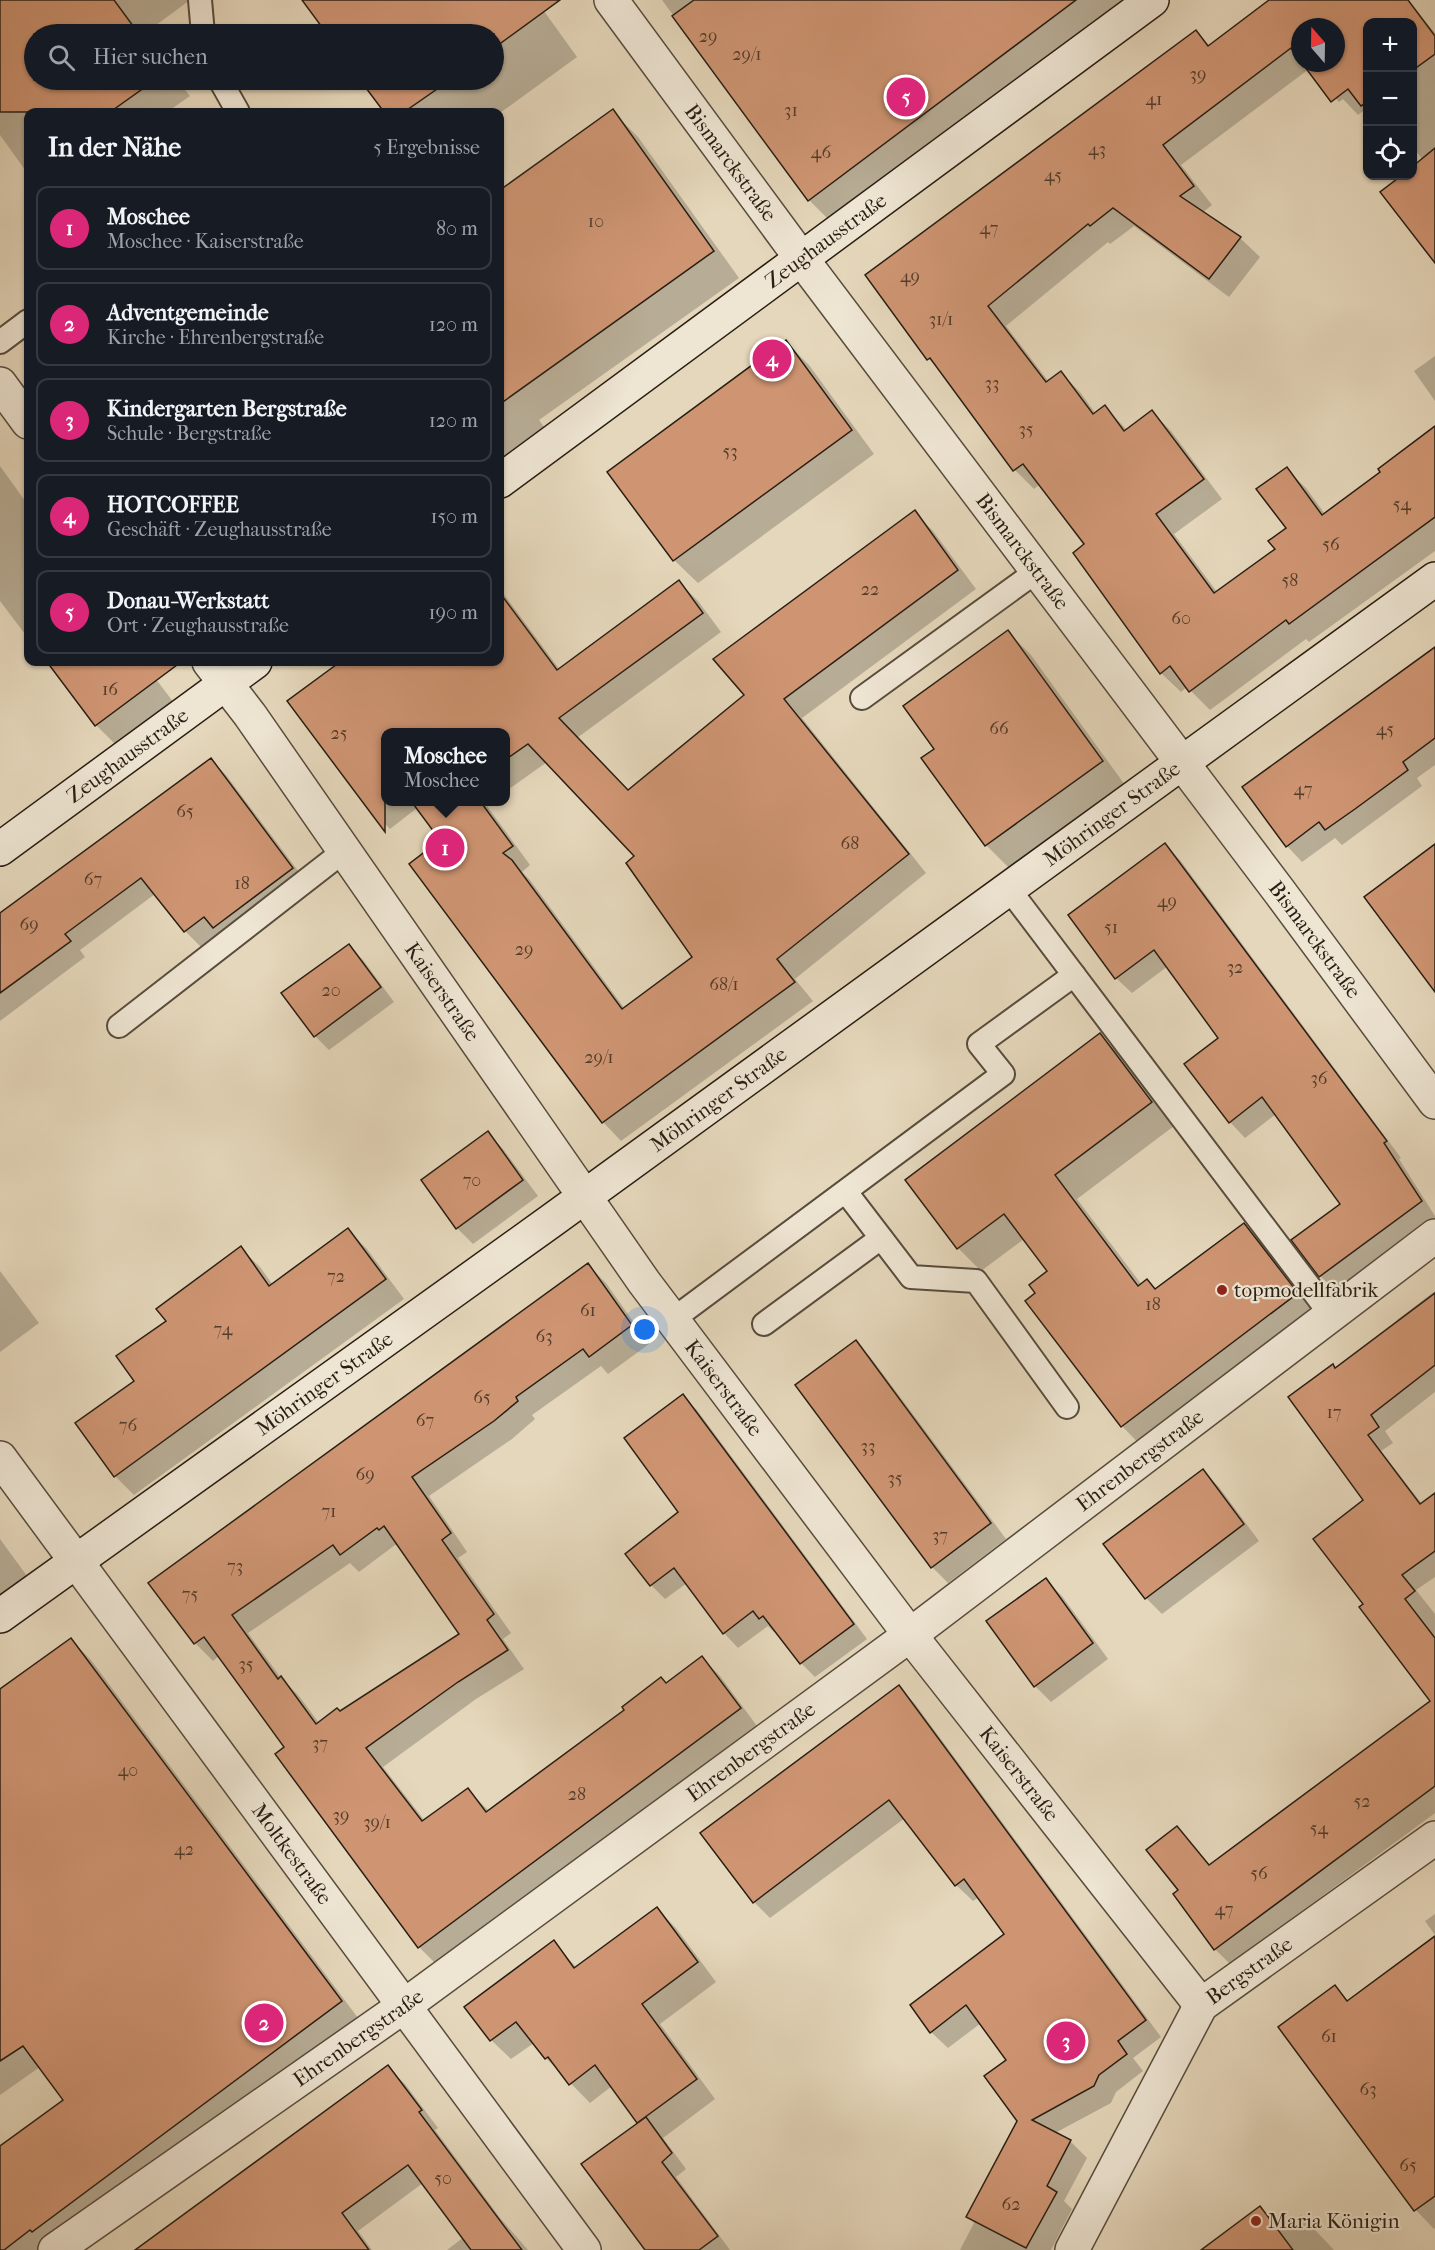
<!DOCTYPE html>
<html lang="de">
<head>
<meta charset="utf-8">
<style>
	body { margin:0; font-family:"IM FELL French Canon",serif; background:#20242c; color:#f1f3f6 }
	.controls { position:absolute; right:18px; top:18px; display:grid; overflow:hidden; border-radius:12px; box-shadow:0 2px 4px #0004 }
	.controls button { width:54px; height:54px; display:grid; place-items:center; padding:0; border:0; border-bottom:2px solid #363941; background:#171b24; color:#f1f3f6; font:30px sans-serif }
	.compass { position:absolute; left:1291px; top:18px; width:54px; height:54px; border-radius:50%; background:#171b24; box-shadow:0 2px 4px #0004; rotate:340deg }
	.you { position:absolute; left:645px; top:1330px; width:21px; height:21px; margin:-15px; border:4px solid #fff; border-radius:50%; background:#1a73e8; box-shadow:0 0 0 9px #1a73e833 }
	.badge { display:grid; place-items:center; width:39px; height:39px; border-radius:50%; background:#db2777; color:#fff; font-size:20px; font-weight:700 }
	.pin { position:absolute; translate:-50% -50%; border:3px solid #fff; box-shadow:0 2px 6px #0006 }
	.popup { position:absolute; left:381px; top:728px; width:129px; height:78px; box-sizing:border-box; display:grid; place-content:center; border-radius:12px; background:#171b24; filter:drop-shadow(0 2px 4px #0005); font-size:20px; white-space:nowrap; color:#9ea1a6 }
	.popup b { font-size:22px; color:#f1f3f6 }
	.popup::after { content:''; position:absolute; left:50%; top:100%; margin-left:-12px; border:12px solid transparent; border-top-color:#171b24 }
	.list { margin:0; padding:0; list-style:none }
	h2 { display:flex; justify-content:space-between; align-items:center; height:78px; margin:0; padding:0 24px; font-size:26px }
	h2 small { font-size:20px; font-weight:400; color:#9ea1a6 }
	.list li { display:grid; grid-template-columns:39px 1fr auto; gap:18px; align-items:center; box-sizing:border-box; height:84px; margin:0 12px 12px; padding:0 12px; border:2px solid #363941; border-radius:12px }
	.list b { display:block; font-size:22px; white-space:nowrap }
	.list p { margin:0; font-size:20px; white-space:nowrap; color:#9ea1a6 }
	.list em { font-size:20px; font-style:normal; color:#9ea1a6 }
	.icon { flex:none; width:33px; height:33px; fill:none; stroke:currentColor; stroke-width:2; stroke-linecap:round; stroke-linejoin:round }
	.map { position:relative; flex:none; width:1435px; height:2250px; overflow:hidden }
	.search { position:absolute; background:#171b24; box-shadow:0 2px 4px #0004; left:24px; top:24px; width:480px; height:66px; display:flex; align-items:center; gap:15px; box-sizing:border-box; padding:0 21px; border-radius:33px; color:#9ea1a6; font-size:22px }
	.panel { position:absolute; background:#171b24; box-shadow:0 2px 4px #0004; left:24px; top:108px; width:480px; height:558px; border-radius:12px }
	.map>svg:first-child { display:block }
	.shadow { fill:#0003; fill-rule:evenodd }
	.building { fill:#cf9573; stroke:#281e13; stroke-width:1.5; fill-rule:evenodd }
	.lines { fill:none; stroke-linecap:round; stroke-linejoin:round }
	.lane-casing { stroke:#574c3d; stroke-width:26 }
	.street-casing { stroke:#574c3d; stroke-width:36 }
	.secondary-casing { stroke:#281e13; stroke-width:36 }
	.lane { stroke:#eee5d3; stroke-width:22 }
	.street { stroke:#eee5d3; stroke-width:33 }
	.secondary { stroke:#eee5d3; stroke-width:33 }
	.poi-dot { fill:#8f2418; stroke:#eee5d3; stroke-width:2 }
	.labels { text-anchor:middle; stroke-width:4.5; stroke-linejoin:round; paint-order:stroke }
	.number-label { font-size:18px; fill:#523c2b }
	.street-label { font-size:21px; fill:#281e13; stroke:#eee5d3 }
	.poi-label { font-size:21px; fill:#281e13; stroke:#eee5d3; text-anchor:start }
</style>
</head>
<body>
<div class="map">
<svg width="1435" height="2250" viewBox="0 0 1435 2250">
	<rect width="100%" height="100%" fill="#e5d7bb"/>
	<filter id="stains"><feTurbulence type="fractalNoise" baseFrequency=".00333" numOctaves="4"/><feColorMatrix values="0 0 0 0 .2 0 0 0 0 .09 0 0 0 0 .02 0 0 0 .5 -.17"/></filter>
	<radialGradient id="worn" r=".72"><stop offset=".6" stop-color="#630" stop-opacity="0"/><stop offset="1" stop-color="#630" stop-opacity=".3"/></radialGradient>
	<!-- shadow -->
	<g class="shadow">
		<path d="M0 0H190L144 34H34V80H177L190 96 167 112H28V174L0 135Z"/>
		<path d="M304 0H536L577 57 500 113 385 112 361 80H494V34H329Z"/>
		<path d="M662 0H1127L830 221 809 200Z"/>
		<path d="M1272 0H1408L1435 33V257L1382 192 1403 176H1412V168L1423 160 1412 146V22H1368V111L1366 109 1358 115 1343 99 1339 102 1309 69 1181 165 1212 205 1202 213 1240 238 1260 257 1229 297 1134 226 1110 244 1108 242 1006 326 1049 382 1061 373 1080 392 1096 414 1105 407 1127 430 1152 412 1171 431 1222 499 1174 534 1217 592 1277 549 1288 529 1286 469 1306 488 1325 514 1382 472 1435 428V551L1309 642 1306 639 1210 710 1187 687 1181 692 1161 673 1086 544 1040 484 1034 489 1015 470 943 373 929 359 1196 32 1210 46ZM1300 27H1336V63H1300Z"/>
		<path d="M612 111 638 137 739 278 539 420 550 435 500 472V345L529 322 502 283 500 285V192Z"/>
		<path d="M786 342 809 365 874 454 698 583 674 560 609 472Z"/>
		<path d="M1435 356V401L1414 371Z"/>
		<path d="M0 466 28 505V638L0 601Z"/>
		<path d="M914 512 933 531 976 589 802 718 926 873 795 979 813 1001 621 1141 603 1122 442 841 417 808 390 829 371 810 289 701 343 662H500V589L560 670 679 582 698 601 721 632 577 738 628 792 746 696ZM385 732H505V792L547 762 637 856 694 957 625 1009 530 880 522 872 530 865 487 806 493 802H385Z"/>
		<path d="M1008 632 1031 655 1125 785 1009 868 986 845 936 749Z"/>
		<path d="M1435 649V765L1417 778 1422 786 1342 845 1335 838 1302 862 1287 846Z"/>
		<path d="M47 662H143L174 703 117 746 96 725Z"/>
		<path d="M211 760 226 775 308 884 229 943 219 933 201 947 185 931 155 894 80 950 85 957 0 1021V916Z"/>
		<path d="M1165 845 1180 860 1401 1158 1399 1159 1435 1216V1218L1336 1291 1320 1276 1293 1240 1342 1205 1276 1114 1245 1138 1230 1122 1220 1038 1168 966 1132 993 1116 978Z"/>
		<path d="M348 946 363 960 394 1002 329 1050 315 1036Z"/>
		<path d="M1100 1035 1123 1058 1174 1126 1077 1199 1142 1285 1147 1281 1157 1290 1244 1225 1267 1248 1319 1318 1145 1450 1122 1426 1027 1301 1037 1293 1049 1271 1024 1239 981 1271 958 1248Z"/>
		<path d="M488 1133 503 1149 538 1196 473 1244 457 1228Z"/>
		<path d="M348 1230 367 1249 404 1299 134 1495 115 1476 136 1381 168 1322 240 1248 260 1267 273 1285Z"/>
		<path d="M588 1265 606 1283 649 1344 608 1374 601 1366 532 1415 535 1419 512 1439 429 1496 467 1552 458 1558 511 1633 503 1639 524 1669 476 1699 383 1767 425 1821 468 1790 489 1811 702 1658 720 1676 757 1726 437 1965 419 1947 286 1748 219 1656 213 1661 195 1643ZM395 1545 399 1546 461 1635 340 1713 319 1723 299 1696 281 1678 248 1633 350 1563 359 1572Z"/>
		<path d="M0 1271 39 1323 0 1352Z"/>
		<path d="M1435 1291V1392L1385 1431 1393 1443 1381 1451 1422 1504 1435 1495V1577L1416 1590 1435 1614V1813L1230 1964 1215 1949 1180 1891 1177 1828 1211 1866 1432 1702 1365 1604V1500L1336 1369 1399 1322 1397 1320Z"/>
		<path d="M856 1342 871 1358 1006 1539 948 1583 932 1567Z"/>
		<path d="M682 1396 697 1410 867 1639 815 1677 801 1663 776 1631 774 1632 768 1626 738 1648 724 1633 687 1583 665 1599 651 1585 681 1512Z"/>
		<path d="M1203 1471 1219 1487 1259 1541 1162 1614 1146 1598Z"/>
		<path d="M0 1539 27 1576 0 1595Z"/>
		<path d="M1046 1580 1062 1596 1108 1659 1051 1702 1035 1686Z"/>
		<path d="M71 1640 91 1660 361 2022 54 2250H0V2148L65 2100 40 2067 0 2095V1691Z"/>
		<path d="M899 1687 915 1704 1161 2037 1133 2058 1143 2071 1116 2092 1111 2103 1055 2133 1070 2141 1087 2158 1064 2201 1072 2209 1051 2250H960L974 2223 968 2216 1019 2121 1008 2061 981 2023 948 2048 931 2032 1006 1935 979 1897 973 1901 956 1885 905 1818 770 1918 754 1902Z"/>
		<path d="M657 1909 676 1928 716 1982 660 2024 715 2099 663 2138 686 2169 676 2177 730 2250H647L640 2123 612 2086 590 2103 546 2058 534 2043 511 2059 491 2040 553 1942 577 1968Z"/>
		<path d="M1435 1914V1935L1425 1921Z"/>
		<path d="M1435 1938V2228L1434 2229 1416 2210 1280 2028 1335 1987 1349 2002Z"/>
		<path d="M387 2067 405 2084 438 2128 435 2130 501 2219 528 2250H447L464 2237 423 2183 358 2231 372 2250H139Z"/>
		<path d="M1260 2208 1281 2229 1301 2215 1334 2250H1210Z"/>
	</g>
	<!-- building -->
	<g class="building">
		<path d="M0 0H114L139 34H34V80H155L110 112H0Z"/>
		<path d="M302 0H560L494 48V34H327Z"/>
		<path d="M694 0H1076L808 201 672 16Z"/>
		<path d="M1269 0H1408L1435 36V54L1413 70V22H1368V102L1361 106 1348 89 1331 102 1302 63H1336V27H1300V60L1291 48 1163 145 1194 186 1180 196 1241 237 1209 279 1113 208 1090 226 1088 224 988 306 1046 382 1061 371 1093 414 1105 405 1124 431 1152 410 1204 479 1156 514 1214 593 1275 549 1268 541 1286 528 1256 489 1287 467 1322 515 1380 472 1378 469 1435 426V517L1289 624 1286 620 1189 692 1170 666 1160 674 1073 553 1084 544 1023 464 1013 471 930 358 927 360 865 275 1196 30 1208 46Z"/>
		<path d="M360 80H450L404 112H384Z"/>
		<path d="M613 109 714 251 500 404V190Z"/>
		<path d="M1435 148V263L1380 192 1401 176H1413V166Z"/>
		<path d="M786 340 852 430 673 561 607 472Z"/>
		<path d="M915 510 958 570 784 699 909 854 777 959 795 982 602 1123 409 864 440 840 411 801H480L513 846 503 853 512 860 622 1009 692 957 626 863 634 856 528 744 505 760V732H385V832L287 701 340 662H500V593L557 670 679 580 703 613 559 718 628 790 744 695 713 659Z"/>
		<path d="M1008 630 1103 761 985 846 921 758 934 749 903 706Z"/>
		<path d="M1435 647V738L1403 762 1408 770 1355 809 1325 830 1319 822 1286 847 1242 787Z"/>
		<path d="M47 662H181L95 726Z"/>
		<path d="M211 758 293 868 213 928 204 917 184 932 141 878 65 934 71 941 0 993V913Z"/>
		<path d="M1165 843 1387 1141 1384 1143 1422 1201 1319 1277 1291 1240 1340 1204 1262 1097 1229 1123 1184 1064 1218 1038 1154 950 1115 979 1068 915Z"/>
		<path d="M1435 844V992L1364 897Z"/>
		<path d="M349 944 381 987 314 1037 281 993Z"/>
		<path d="M1100 1033 1152 1102 1055 1175 1138 1286 1147 1279 1155 1289 1244 1223 1298 1293 1121 1427 1025 1301 1035 1293 1029 1285 1047 1271 1004 1214 957 1249 905 1180Z"/>
		<path d="M488 1131 523 1180 456 1229 421 1180Z"/>
		<path d="M348 1228 386 1279 114 1477 75 1423 134 1381 116 1356 166 1321 156 1309 241 1246 269 1286Z"/>
		<path d="M588 1263 632 1325 589 1357 583 1349 516 1397 518 1401 494 1421 412 1477 451 1533 442 1540 494 1614 487 1620 508 1650 458 1682 366 1748 422 1821 468 1788 486 1812 624 1710 622 1707 661 1677 666 1683 702 1656 741 1708 418 1948 275 1754 284 1747 204 1637 194 1644 148 1583ZM384 1526 459 1634 340 1711 337 1708 316 1724 281 1676 278 1679 232 1615 333 1545 340 1555 377 1528 379 1530Z"/>
		<path d="M1435 1293V1365L1371 1415 1379 1427 1368 1435 1420 1504 1435 1493V1551L1402 1575 1415 1591 1405 1599 1435 1638V1786L1214 1950 1173 1894 1178 1890 1146 1850 1177 1826 1209 1865 1430 1701 1359 1607 1363 1604 1313 1539 1363 1500 1288 1397 1333 1364 1335 1368Z"/>
		<path d="M856 1340 991 1523 931 1568 795 1385Z"/>
		<path d="M683 1394 854 1624 800 1664 763 1616 759 1619 753 1611 723 1634 674 1568 650 1586 625 1554 678 1512 624 1438Z"/>
		<path d="M1203 1469 1244 1524 1145 1599 1103 1544Z"/>
		<path d="M1046 1578 1093 1643 1034 1687 986 1621Z"/>
		<path d="M71 1638 342 2001 32 2232 30 2230 4 2250H0V2146L63 2100 23 2046 0 2061V1689Z"/>
		<path d="M899 1685 1146 2020 1118 2041 1127 2054 1099 2075 1094 2086 1032 2120 1071 2140 1047 2186 1057 2192 1026 2248 966 2217 1017 2121 984 2076 1006 2060 966 2005 930 2033 910 2005 1004 1934 964 1879 955 1886 889 1800 753 1903 700 1833Z"/>
		<path d="M657 1907 698 1962 642 2004 697 2079 637 2123 595 2065 569 2085 548 2057 545 2059 516 2022 490 2041 464 2007 554 1940 574 1968Z"/>
		<path d="M1435 1936V2196L1414 2211 1278 2027 1335 1985 1347 2001Z"/>
		<path d="M388 2065 422 2110 419 2112 522 2250H471L408 2165 342 2213 369 2250H135Z"/>
		<path d="M646 2117 672 2153 662 2162 718 2236 699 2250H645L581 2164Z"/>
		<path d="M1260 2206 1293 2250H1201Z"/>
	</g>
	<g class="lines">
		<defs>
			<g id="lane">
				<path d="M200 0 203 34"/>
				<path d="M220 80 238 112"/>
				<path d="M0 342 28 321"/>
				<path d="M862 698 1037 571"/>
				<path d="M1009 889 1331 1315"/>
				<path d="M119 1026 344 851"/>
				<path d="M846 1192 911 1277 976 1281 1067 1407"/>
				<path d="M672 1320 1003 1074 979 1044 1074 975"/>
				<path d="M764 1324 881 1238"/>
			</g>
			<g id="street">
				<path id="s1" d="M611 0 801 258 1279 891 1435 1102"/>
				<path d="M0 384 28 422"/>
				<path id="s2" d="M209 662 250 715 644 1282 910 1635 1201 2005"/>
				<path id="s3" d="M0 1458 584 2250"/>
				<path id="s4" d="M55 2250 404 2006 910 1635 1435 1236"/>
				<path id="s5" d="M1072 2250 1201 2005 1435 1838"/>
			</g>
			<g id="secondary">
				<path id="s6" d="M500 481 1152 0"/>
				<path id="s7" d="M0 849 255 662"/>
				<path id="s8" d="M0 1616 551 1221 1435 579"/>
			</g>
		</defs>
		<!-- lane casing -->
		<use href="#lane" class="lane-casing"/>
		<!-- street casing -->
		<use href="#street" class="street-casing"/>
		<!-- secondary casing -->
		<use href="#secondary" class="secondary-casing"/>
		<!-- lane -->
		<use href="#lane" class="lane"/>
		<!-- street -->
		<use href="#street" class="street"/>
		<!-- secondary -->
		<use href="#secondary" class="secondary"/>
	</g>
	<!-- markers -->
	<g class="poi-dot">
		<circle cx="1222" cy="1290" r="6"/>
		<circle cx="1256" cy="2221" r="6"/>
	</g>
	<g class="labels">
		<!-- number labels -->
		<g class="number-label">
			<text x="708" y="42">29</text>
			<text x="747" y="60">29/1</text>
			<text x="1198" y="80">39</text>
			<text x="1154" y="105">41</text>
			<text x="791" y="116">31</text>
			<text x="1097" y="155">43</text>
			<text x="821" y="158">46</text>
			<text x="1053" y="181">45</text>
			<text x="596" y="227">10</text>
			<text x="989" y="234">47</text>
			<text x="910" y="282">49</text>
			<text x="941" y="325">31/1</text>
			<text x="992" y="389">33</text>
			<text x="1026" y="435">35</text>
			<text x="730" y="457">53</text>
			<text x="1402" y="510">54</text>
			<text x="1331" y="550">56</text>
			<text x="1290" y="586">58</text>
			<text x="870" y="595">22</text>
			<text x="1181" y="624">60</text>
			<text x="110" y="695">16</text>
			<text x="999" y="734">66</text>
			<text x="1385" y="735">45</text>
			<text x="339" y="739">25</text>
			<text x="1303" y="795">47</text>
			<text x="185" y="817">65</text>
			<text x="850" y="849">68</text>
			<text x="93" y="885">67</text>
			<text x="242" y="889">18</text>
			<text x="1167" y="907">49</text>
			<text x="29" y="930">69</text>
			<text x="1111" y="933">51</text>
			<text x="524" y="955">29</text>
			<text x="1235" y="973">32</text>
			<text x="724" y="990">68/1</text>
			<text x="331" y="996">20</text>
			<text x="599" y="1063">29/1</text>
			<text x="1319" y="1084">36</text>
			<text x="472" y="1186">70</text>
			<text x="336" y="1282">72</text>
			<text x="1153" y="1310">18</text>
			<text x="588" y="1316">61</text>
			<text x="223" y="1335">74</text>
			<text x="544" y="1342">63</text>
			<text x="482" y="1403">65</text>
			<text x="1334" y="1418">17</text>
			<text x="425" y="1426">67</text>
			<text x="128" y="1431">76</text>
			<text x="868" y="1452">33</text>
			<text x="365" y="1480">69</text>
			<text x="895" y="1484">35</text>
			<text x="329" y="1517">71</text>
			<text x="940" y="1541">37</text>
			<text x="235" y="1572">73</text>
			<text x="190" y="1600">75</text>
			<text x="246" y="1670">35</text>
			<text x="320" y="1749">37</text>
			<text x="128" y="1776">40</text>
			<text x="577" y="1800">28</text>
			<text x="1362" y="1807">52</text>
			<text x="341" y="1821">39</text>
			<text x="377" y="1828">39/1</text>
			<text x="1319" y="1834">54</text>
			<text x="184" y="1855">42</text>
			<text x="1259" y="1879">56</text>
			<text x="1224" y="1915">47</text>
			<text x="1329" y="2042">61</text>
			<text x="1368" y="2095">63</text>
			<text x="1408" y="2171">65</text>
			<text x="443" y="2184">50</text>
			<text x="1011" y="2210">62</text>
		</g>
		<!-- street labels -->
		<g class="street-label">
			<text dy="7" stroke="none"><textPath href="#s1" startOffset="202">Bismarckstraße</textPath></text>
			<text dy="7" stroke="none"><textPath href="#s6" startOffset="405">Zeughausstraße</textPath></text>
			<text dy="7" stroke="none"><textPath href="#s1" startOffset="688">Bismarckstraße</textPath></text>
			<text dy="7" stroke="none"><textPath href="#s7" startOffset="158">Zeughausstraße</textPath></text>
			<text dy="7" stroke="none"><textPath href="#s8" startOffset="1371">Möhringer Straße</textPath></text>
			<text dy="7" stroke="none"><textPath href="#s1" startOffset="1174">Bismarckstraße</textPath></text>
			<text dy="7" stroke="none"><textPath href="#s2" startOffset="404">Kaiserstraße</textPath></text>
			<text dy="7" stroke="none"><textPath href="#s8" startOffset="885">Möhringer Straße</textPath></text>
			<text dy="7" stroke="none"><textPath href="#s8" startOffset="399">Möhringer Straße</textPath></text>
			<text dy="7" stroke="none"><textPath href="#s2" startOffset="890">Kaiserstraße</textPath></text>
			<text dy="7" stroke="none"><textPath href="#s4" startOffset="1342">Ehrenbergstraße</textPath></text>
			<text dy="7" stroke="none"><textPath href="#s4" startOffset="856">Ehrenbergstraße</textPath></text>
			<text dy="7" stroke="none"><textPath href="#s2" startOffset="1376">Kaiserstraße</textPath></text>
			<text dy="7" stroke="none"><textPath href="#s3" startOffset="492">Moltkestraße</textPath></text>
			<text dy="7" stroke="none"><textPath href="#s5" startOffset="336">Bergstraße</textPath></text>
			<text dy="7" stroke="none"><textPath href="#s4" startOffset="370">Ehrenbergstraße</textPath></text>
		</g>
		<!-- poi labels -->
		<g class="poi-label">
			<text x="1234" y="1297">topmodellfabrik</text>
			<text x="1268" y="2228">Maria Königin</text>
		</g>
	</g>
	<rect width="100%" height="100%" filter="url(#stains)"/>
	<rect width="100%" height="100%" fill="url(#worn)"/>
</svg>
<div class="controls">
<button>+</button>
<button>−</button>
<button><svg class="icon" aria-label="locate" viewBox="0 0 24 24"><circle cx="12" cy="12" r="6"/><path d="M12 2v4M12 18v4M2 12h4M18 12h4"/></svg></button>
</div>
<svg class="compass" viewBox="-18 -18 36 36"><path d="M0-13l5 13h-10z" fill="#e53935"/><path d="M0 13l5-13h-10z" fill="#9ea1a6"/></svg>
<div class="you"></div>
<div class="pin badge" style="left:445px;top:848px">1</div>
<div class="popup"><b>Moschee</b>Moschee</div>
<div class="pin badge" style="left:264px;top:2023px">2</div>
<div class="pin badge" style="left:1066px;top:2041px">3</div>
<div class="pin badge" style="left:772px;top:359px">4</div>
<div class="pin badge" style="left:906px;top:97px">5</div>
<div class="search"><svg class="icon" aria-label="search" viewBox="0 0 24 24"><circle cx="10" cy="10" r="6"/><path d="M15 15l6 6"/></svg>Hier suchen</div>
<section class="panel">
<h2>In der Nähe<small>5 Ergebnisse</small></h2>
<ul class="list">
<li><span class="badge">1</span><div><b>Moschee</b><p>Moschee · Kaiserstraße</p></div><em>80 m</em></li>
<li><span class="badge">2</span><div><b>Adventgemeinde</b><p>Kirche · Ehrenbergstraße</p></div><em>120 m</em></li>
<li><span class="badge">3</span><div><b>Kindergarten Bergstraße</b><p>Schule · Bergstraße</p></div><em>120 m</em></li>
<li><span class="badge">4</span><div><b>HOTCOFFEE</b><p>Geschäft · Zeughausstraße</p></div><em>150 m</em></li>
<li><span class="badge">5</span><div><b>Donau-Werkstatt</b><p>Ort · Zeughausstraße</p></div><em>190 m</em></li>
</ul>
</section>
</div>
</body>
</html>
